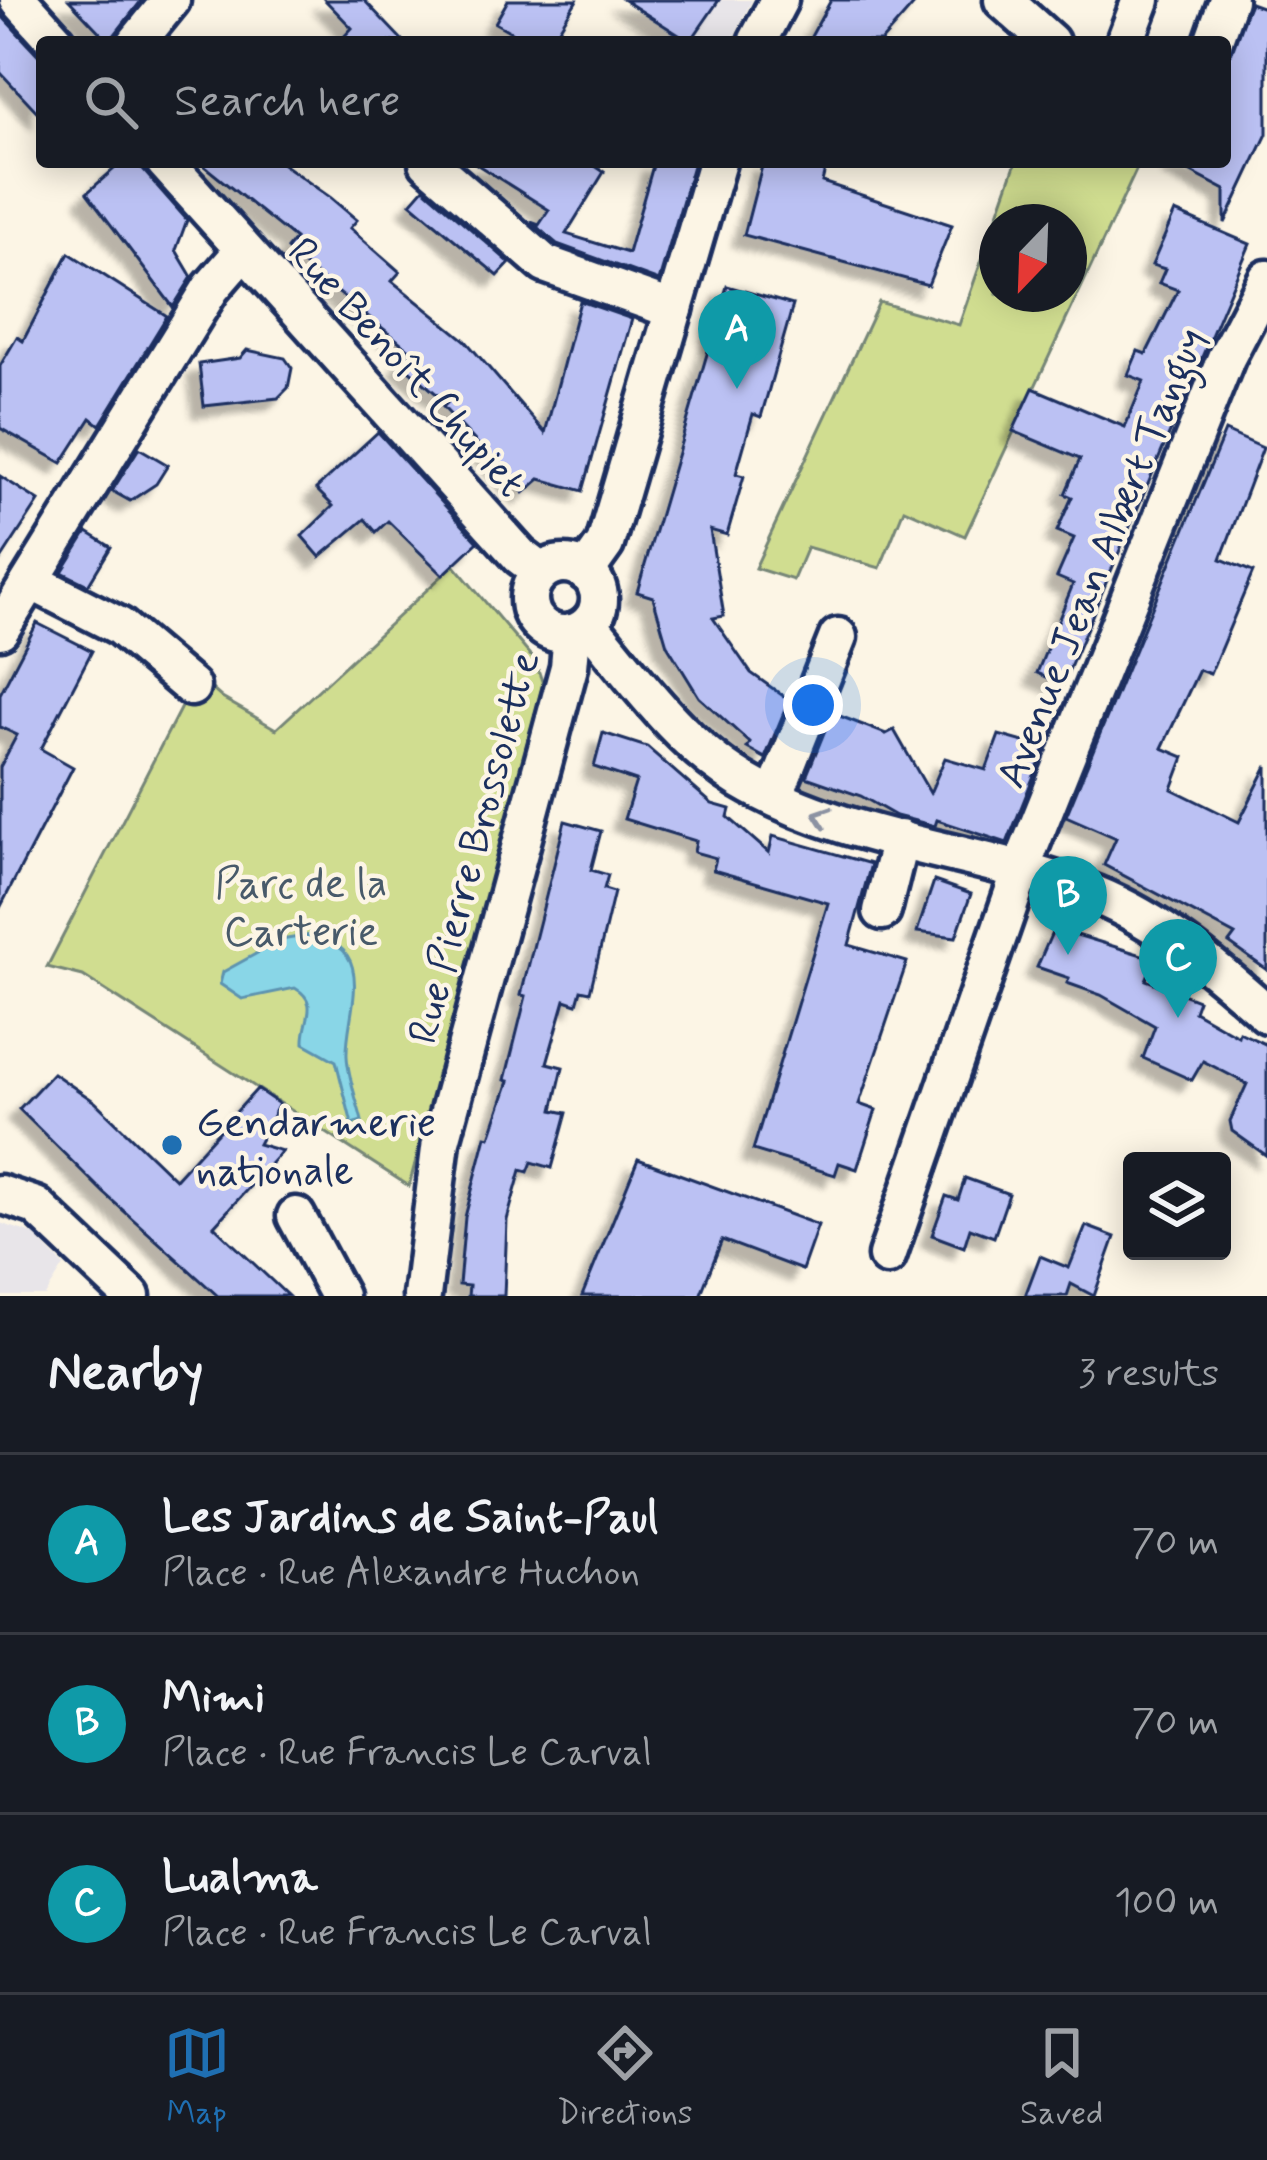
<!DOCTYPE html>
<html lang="en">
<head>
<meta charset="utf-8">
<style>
	body { margin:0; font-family:Mynerve,sans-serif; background:#20242c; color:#f1f3f6 }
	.controls { position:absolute; right:36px; bottom:36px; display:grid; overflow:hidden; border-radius:12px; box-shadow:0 6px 30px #0003 }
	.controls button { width:108px; height:108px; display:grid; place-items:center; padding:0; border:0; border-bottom:3px solid #363941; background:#171b24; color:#f1f3f6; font:60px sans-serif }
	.compass { position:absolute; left:979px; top:204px; width:108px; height:108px; border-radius:50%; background:#171b24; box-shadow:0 6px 30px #0003; rotate:203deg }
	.you { position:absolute; left:813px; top:705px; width:42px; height:42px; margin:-30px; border:9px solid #fff; border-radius:50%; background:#1a73e8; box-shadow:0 0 0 18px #1a73e833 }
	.badge { display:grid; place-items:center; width:78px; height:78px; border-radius:50%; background:#1f6fb2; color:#fff; font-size:39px; font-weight:700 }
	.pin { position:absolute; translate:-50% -99px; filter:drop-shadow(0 3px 6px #0008) }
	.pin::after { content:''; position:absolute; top:63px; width:42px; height:36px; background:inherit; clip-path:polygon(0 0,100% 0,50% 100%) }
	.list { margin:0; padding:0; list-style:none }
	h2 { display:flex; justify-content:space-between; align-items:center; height:156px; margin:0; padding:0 48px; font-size:51px }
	h2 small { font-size:39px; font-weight:400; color:#9ea1a6 }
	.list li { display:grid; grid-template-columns:78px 1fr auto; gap:36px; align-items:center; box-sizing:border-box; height:180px; padding:0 48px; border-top:3px solid #363941 }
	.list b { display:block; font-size:45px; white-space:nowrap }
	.list p { margin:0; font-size:39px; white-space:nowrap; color:#9ea1a6 }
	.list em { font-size:39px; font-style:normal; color:#9ea1a6 }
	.icon { flex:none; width:66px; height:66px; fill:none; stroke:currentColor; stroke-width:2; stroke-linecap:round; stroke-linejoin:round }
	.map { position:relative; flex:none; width:1267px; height:1296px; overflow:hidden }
	.search { position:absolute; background:#171b24; box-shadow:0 6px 30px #0003; left:36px; right:36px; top:36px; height:132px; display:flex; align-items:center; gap:30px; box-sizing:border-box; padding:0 42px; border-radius:12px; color:#9ea1a6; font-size:45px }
	.sheet { height:696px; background:#171b24 }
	nav { display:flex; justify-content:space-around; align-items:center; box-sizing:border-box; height:168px; border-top:3px solid #363941; background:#171b24; font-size:33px; color:#9ea1a6 }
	nav a { display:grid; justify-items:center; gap:6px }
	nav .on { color:#1f6fb2 }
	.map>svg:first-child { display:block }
	.built { fill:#e8e5e9 }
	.green { fill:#d0dd90; stroke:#768677; stroke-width:3; fill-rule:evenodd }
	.water { fill:#89d6e7; stroke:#5d93b0; stroke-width:3 }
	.building { fill:#bbc1f3; stroke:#1b2f5e; stroke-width:3; filter:url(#shadow) }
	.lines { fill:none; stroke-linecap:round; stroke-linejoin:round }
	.minor-casing { stroke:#1b2f5e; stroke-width:45 }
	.minor { stroke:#fcf5e5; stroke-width:36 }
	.oneway { stroke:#8c92a2 }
	.poi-dot { fill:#1f6fb2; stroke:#fcf5e5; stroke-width:4.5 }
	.labels { text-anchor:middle; stroke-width:9; stroke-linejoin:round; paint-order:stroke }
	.street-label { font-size:42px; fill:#1b2f5e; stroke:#fcf5e5 }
	.park-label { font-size:42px; fill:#485a6a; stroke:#fcf5e5 }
	.poi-label { font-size:42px; fill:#1b2f5e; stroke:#fcf5e5; text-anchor:start }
</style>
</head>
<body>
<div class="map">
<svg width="1267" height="1296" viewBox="0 0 1267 1296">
	<defs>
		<filter id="shadow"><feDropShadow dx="-11" dy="11" stdDeviation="3" flood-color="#0004"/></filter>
	</defs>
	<rect width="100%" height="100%" fill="#fcf5e5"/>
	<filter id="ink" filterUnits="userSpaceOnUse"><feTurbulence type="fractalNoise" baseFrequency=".00833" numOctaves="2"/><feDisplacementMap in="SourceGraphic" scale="24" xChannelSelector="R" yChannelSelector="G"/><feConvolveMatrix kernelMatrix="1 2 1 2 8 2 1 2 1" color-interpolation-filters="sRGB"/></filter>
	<g filter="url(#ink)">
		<!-- built -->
		<g class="built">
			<path d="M624 0H752L731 42H684Z"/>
			<path d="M0 1223 33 1234 64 1266 45 1296H0Z"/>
		</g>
		<!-- green -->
		<g class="green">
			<path d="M1016 162H1140L965 536 904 509 880 568 807 547 793 580 755 568 879 302 959 325ZM997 222H1069V294H997Z"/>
			<path d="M454 565 535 661 543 684 409 1186 83 976 47 967 197 676 222 698 276 729Z"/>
		</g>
		<!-- water -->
		<path class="water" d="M311 935C381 948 345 1014 347 1056 348 1077 357 1100 362 1121L352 1124 336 1061 304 1043C303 1020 321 1003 295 988L242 999 220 984 223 972 281 940Z"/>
		<!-- building -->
		<g class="building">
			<path d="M69 0H142L109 42Z"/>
			<path d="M325 0H364L404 42H339L352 28Z"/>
			<path d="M508 0H577L551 42H529L495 23Z"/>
			<path d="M624 0H719L690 42Z"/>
			<path d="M831 0H918L881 42H808Z"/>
			<path d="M1250 3 1267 9V134L1225 223V190L1172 162H1225V62Z"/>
			<path d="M0 14 42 59V117L0 72Z"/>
			<path d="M122 162H136L187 220 176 250 192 277 173 307 87 193Z"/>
			<path d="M199 162H280L331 198 357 220 350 228 400 272 392 281 465 340 545 433 580 301 632 319 583 491 540 479 524 493 443 407 447 403 401 363 411 351 304 265 287 249 295 239Z"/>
			<path d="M473 162H589L604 172 566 234 628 253 654 162H694L659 281 557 244 531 222 539 225 549 210Z"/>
			<path d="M763 162H827L822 182 952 225 928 285 744 235Z"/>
			<path d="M424 188 510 263 498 276 411 203Z"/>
			<path d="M1175 212 1250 244 1063 684 1037 673 1073 584 1057 577 1074 538 1057 531 1072 497 1065 494 1080 459 1013 431 1033 388 1125 427 1144 381 1128 375 1138 351 1146 354 1178 290 1159 283 1165 269 1152 265Z"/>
			<path d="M69 253 167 316 100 425 91 418 62 463 0 428V366L17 337 23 341Z"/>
			<path d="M727 286 793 305 761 417 753 414 736 474 744 476 727 535 710 530 724 616 713 618 751 673 789 700 765 758 747 748 750 743 699 697 667 645 653 597 637 592Z"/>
			<path d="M247 350 285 358 292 368 288 388 278 398 204 406 199 364 240 358Z"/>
			<path d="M1225 431 1263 448 1221 559 1253 572 1210 674 1199 670 1162 748 1184 757 1172 789 1239 822 1267 766V970L1229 943 1235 935 1104 865 1116 838 1066 816Z"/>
			<path d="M378 432 478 542 443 575 388 521 376 532 365 519 320 557 302 536 333 506 316 489Z"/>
			<path d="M139 448 168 465 156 484 130 501 112 491Z"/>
			<path d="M0 476 39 501 0 561Z"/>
			<path d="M87 532 111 547 88 585 62 572Z"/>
			<path d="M37 623 92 651 41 749 73 767 0 908V767L17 735 0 727V694Z"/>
			<path d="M832 713 886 734 894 730 930 793 945 758 986 770 999 735 1045 748 1007 843 937 820 935 826 896 816 861 796 806 777Z"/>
			<path d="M603 733 647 747 712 804 730 809 728 817 769 853 773 836 871 864 849 945 907 962 859 1104 876 1110 857 1169 839 1163 835 1175 753 1150 828 903 713 870 716 858 694 852 696 841 624 819 636 781 594 767Z"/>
			<path d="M565 821 601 831 591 870 608 875 604 889 614 892 590 992 581 990 577 1004 565 1000 547 1063 563 1067 553 1110 567 1113 552 1168 532 1162 528 1172 521 1170 507 1220 504 1296H468L469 1286 459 1285 465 1217 486 1136 490 1137 509 1081 505 1080 526 996 521 995Z"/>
			<path d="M934 881 971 894 956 937 917 932Z"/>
			<path d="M1054 928 1155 959 1146 980 1198 1000 1194 1011 1238 1036 1239 1032 1265 1044 1267 1039V1156L1232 1131 1230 1121 1247 1084 1203 1061 1192 1080 1143 1058 1155 1026 1101 995 1067 983 1069 978 1037 967Z"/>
			<path d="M53 1073 95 1102 175 1179 257 1089 279 1104 258 1144 282 1151 214 1226 288 1296H218L104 1193 19 1109Z"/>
			<path d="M638 1159 818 1225 802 1270 722 1240 700 1296H582Z"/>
			<path d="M965 1178 1009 1194 994 1237 970 1228 964 1247 932 1235 946 1196 958 1200Z"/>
			<path d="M1086 1226 1115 1237 1094 1296 1071 1284 1067 1296H1025L1040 1256 1069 1268Z"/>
		</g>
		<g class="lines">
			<defs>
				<g id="minor">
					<path d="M19 0 57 42"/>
					<path d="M1003 0 1050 42"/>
					<path d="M137 42 171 0"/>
					<path d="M757 42 779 0"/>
					<path d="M1125 42 1141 0"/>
					<path d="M1213 42 1228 0"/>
					<path d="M165 162 520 556 541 572"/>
					<path d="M428 162 545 264 674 310"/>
					<circle cx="564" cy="599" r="35"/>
					<path d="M585 572 605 544 717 162"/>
					<path d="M31 581 119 626 191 687"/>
					<path d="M589 624C634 678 680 743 741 780 848 844 981 849 1096 895 1162 922 1214 967 1267 1014"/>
					<path d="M0 630 211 288 243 251"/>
					<path d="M774 797 838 637"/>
					<path d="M882 911 900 839"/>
					<path d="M0 1194 36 1206 131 1296"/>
					<path d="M296 1216 339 1296"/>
					<path d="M887 1256 1026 856 1226 358 1267 279"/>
					<path d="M422 1296 441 1141 569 667 572 633"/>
				</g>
			</defs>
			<!-- minor casing -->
			<use href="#minor" class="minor-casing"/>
			<!-- minor -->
			<use href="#minor" class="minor"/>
		</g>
		<!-- one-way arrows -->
		<defs><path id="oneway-chevron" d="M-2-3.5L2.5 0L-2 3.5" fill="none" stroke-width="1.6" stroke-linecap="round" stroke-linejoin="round" transform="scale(3)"/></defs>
		<use class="oneway" href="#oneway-chevron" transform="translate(822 816) rotate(-161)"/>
	</g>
	<!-- markers -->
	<circle class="poi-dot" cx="172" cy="1145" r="12"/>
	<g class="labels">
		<!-- street labels -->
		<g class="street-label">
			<text transform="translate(408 366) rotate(48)" y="15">Rue Benoît Chupiet</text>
			<text transform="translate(1099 557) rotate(-68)" y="15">Avenue Jean Albert Tanguy</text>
			<text transform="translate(472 847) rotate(-75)" y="15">Rue Pierre Brossolette</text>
		</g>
		<!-- park labels -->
		<g class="park-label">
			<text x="301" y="897">Parc de la<tspan x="301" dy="48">Carterie</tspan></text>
		</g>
		<!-- poi labels -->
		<g class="poi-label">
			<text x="196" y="1136">Gendarmerie<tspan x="196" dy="48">nationale</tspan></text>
		</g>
	</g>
</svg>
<div class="controls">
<button><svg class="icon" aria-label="layers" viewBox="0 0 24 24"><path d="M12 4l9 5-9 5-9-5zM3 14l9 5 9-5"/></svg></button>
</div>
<svg class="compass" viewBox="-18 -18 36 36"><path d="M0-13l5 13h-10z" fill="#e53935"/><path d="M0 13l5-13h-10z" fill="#9ea1a6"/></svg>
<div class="you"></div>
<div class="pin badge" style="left:737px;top:389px;background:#0f9aa8">A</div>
<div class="pin badge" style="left:1068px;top:955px;background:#0f9aa8">B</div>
<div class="pin badge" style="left:1178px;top:1018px;background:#0f9aa8">C</div>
<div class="search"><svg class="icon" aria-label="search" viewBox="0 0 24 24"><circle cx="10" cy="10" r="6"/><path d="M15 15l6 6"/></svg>Search here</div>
</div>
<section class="sheet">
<h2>Nearby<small>3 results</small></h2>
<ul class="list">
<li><span class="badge" style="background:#0f9aa8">A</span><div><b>Les Jardins de Saint-Paul</b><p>Place · Rue Alexandre Huchon</p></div><em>70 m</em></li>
<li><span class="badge" style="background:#0f9aa8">B</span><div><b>Mimi</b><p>Place · Rue Francis Le Carval</p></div><em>70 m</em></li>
<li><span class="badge" style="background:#0f9aa8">C</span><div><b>Lualma</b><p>Place · Rue Francis Le Carval</p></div><em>100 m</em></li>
</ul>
</section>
<nav>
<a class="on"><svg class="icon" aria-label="map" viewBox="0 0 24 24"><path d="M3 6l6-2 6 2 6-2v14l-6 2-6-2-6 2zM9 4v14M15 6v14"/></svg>Map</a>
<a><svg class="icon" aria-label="directions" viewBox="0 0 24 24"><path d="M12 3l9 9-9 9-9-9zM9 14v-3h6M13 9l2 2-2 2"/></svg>Directions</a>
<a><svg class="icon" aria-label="saved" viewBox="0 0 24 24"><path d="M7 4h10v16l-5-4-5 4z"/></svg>Saved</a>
</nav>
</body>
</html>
